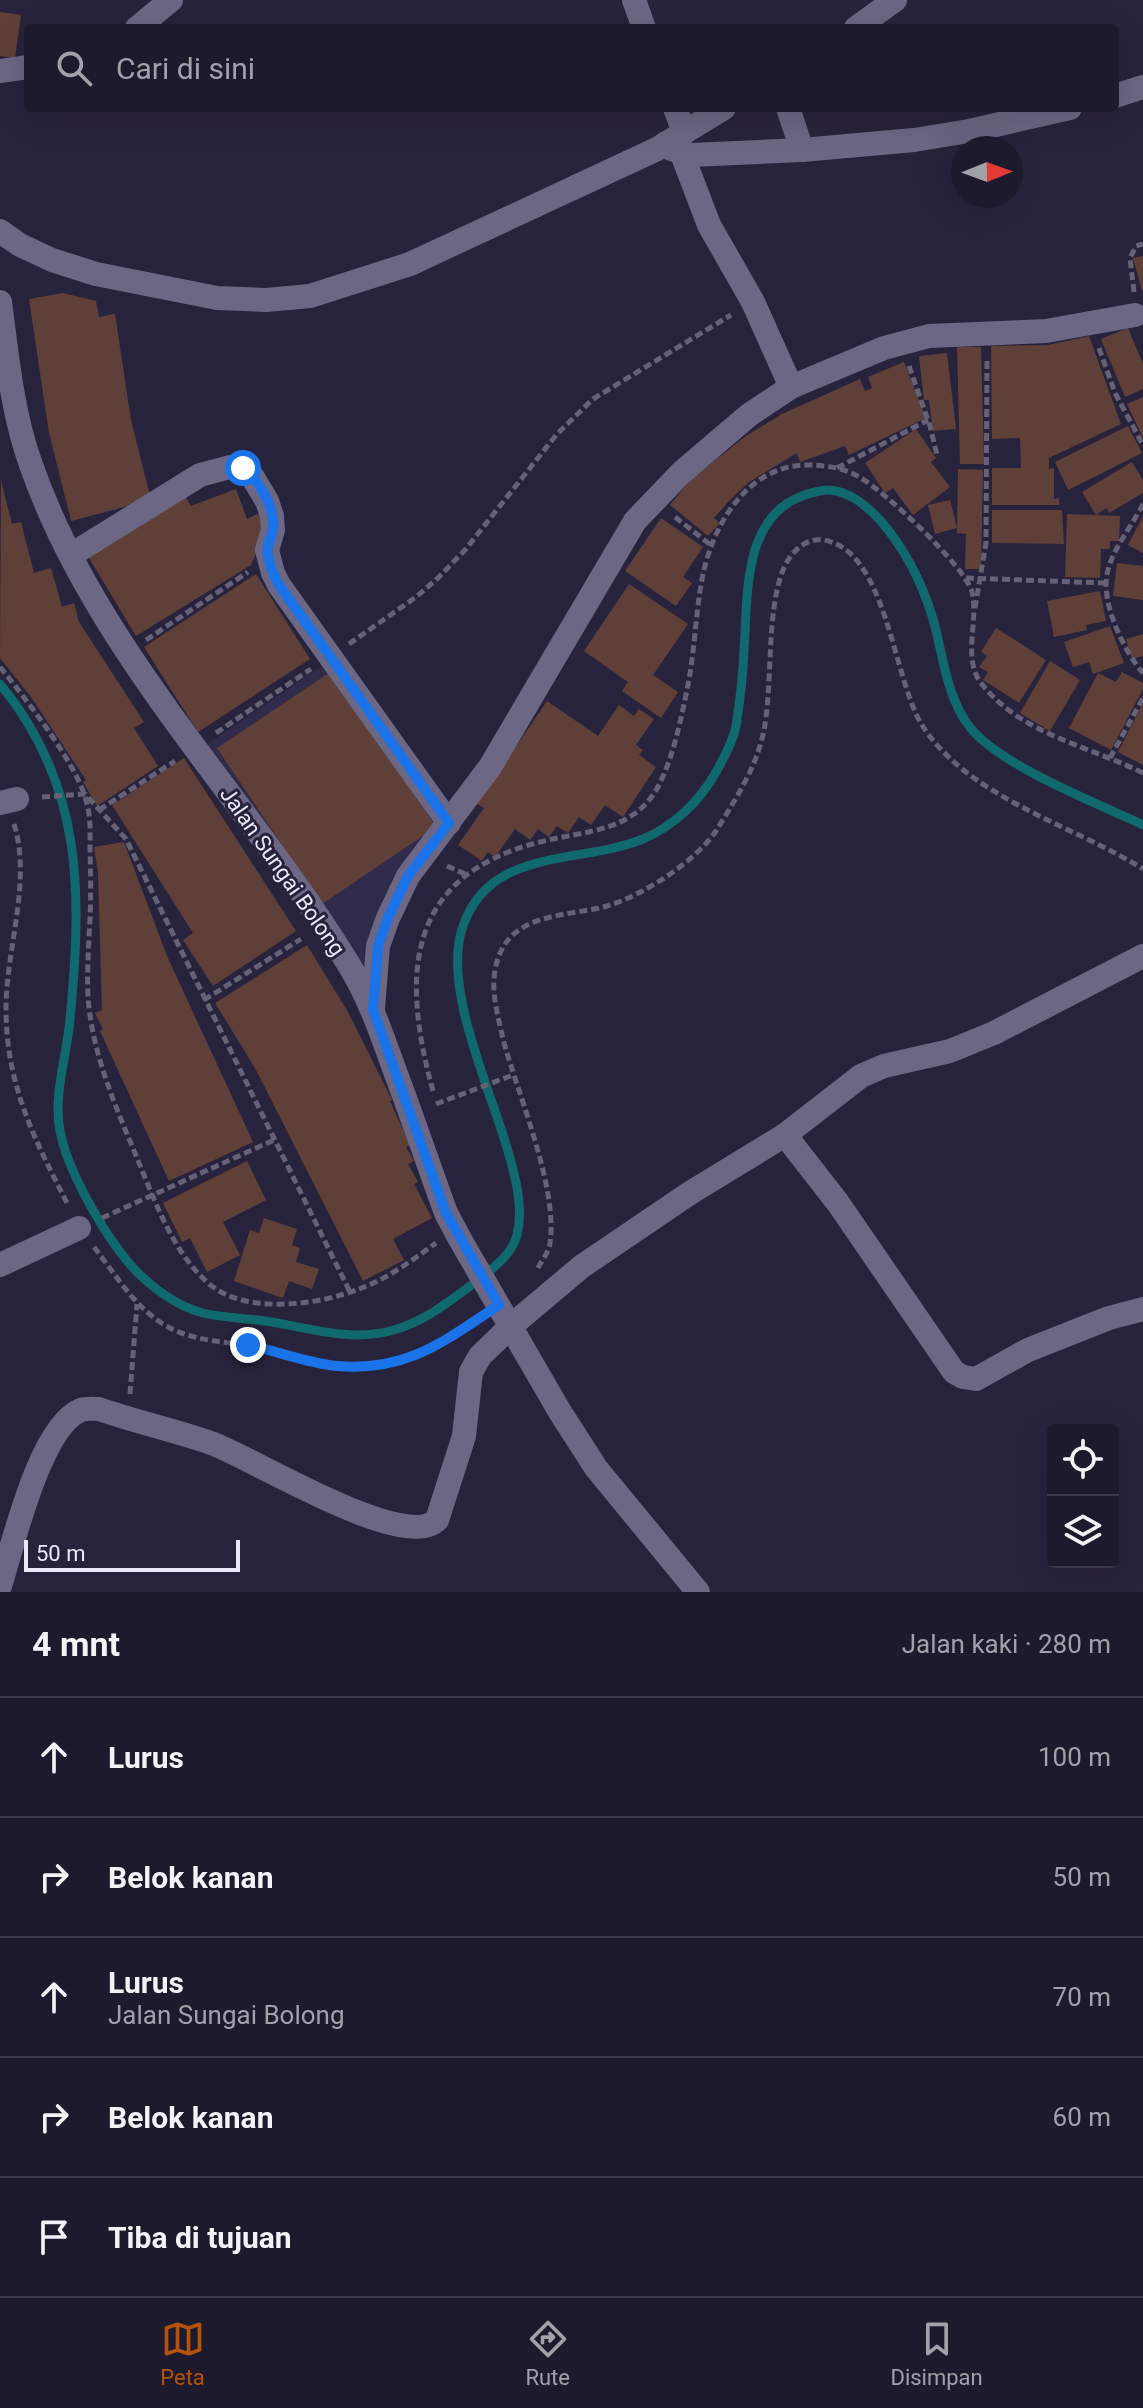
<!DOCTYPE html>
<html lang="id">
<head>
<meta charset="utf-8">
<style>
	body { margin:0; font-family:Roboto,sans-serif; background:#262335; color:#f1f3f6 }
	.controls { position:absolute; right:24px; bottom:24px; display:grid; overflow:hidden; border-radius:8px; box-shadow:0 8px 32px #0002 }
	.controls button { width:72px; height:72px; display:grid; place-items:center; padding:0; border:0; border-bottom:2px solid #3c3849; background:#1e1a2d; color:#f1f3f6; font:40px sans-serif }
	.compass { position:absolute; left:951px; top:136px; width:72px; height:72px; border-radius:50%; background:#1e1a2d; box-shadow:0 8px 32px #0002; rotate:89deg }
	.scale { position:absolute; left:24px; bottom:20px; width:216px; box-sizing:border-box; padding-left:8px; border:4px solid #eae8f9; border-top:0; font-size:22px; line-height:28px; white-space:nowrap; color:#eae8f9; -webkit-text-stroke:6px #28233c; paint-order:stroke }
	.stop { position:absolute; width:24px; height:24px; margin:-18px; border:6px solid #1a73e8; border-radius:50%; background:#fff }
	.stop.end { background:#1a73e8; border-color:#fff; box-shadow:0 2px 8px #0008 }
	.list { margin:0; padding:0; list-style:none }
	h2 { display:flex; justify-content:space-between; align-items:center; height:104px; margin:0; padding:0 32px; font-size:34px }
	h2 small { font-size:26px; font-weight:400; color:#a1a1aa }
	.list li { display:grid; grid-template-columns:52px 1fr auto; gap:24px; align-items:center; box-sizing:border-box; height:120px; padding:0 32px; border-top:2px solid #3c3849 }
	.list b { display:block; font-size:30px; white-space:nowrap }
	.list p { margin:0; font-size:26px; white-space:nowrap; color:#a1a1aa }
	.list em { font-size:26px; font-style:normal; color:#a1a1aa }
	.icon { flex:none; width:44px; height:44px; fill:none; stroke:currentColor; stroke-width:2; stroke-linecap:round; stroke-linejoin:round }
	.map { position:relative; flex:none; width:1143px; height:1592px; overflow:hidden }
	.search { position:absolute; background:#1e1a2d; box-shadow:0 8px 32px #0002; left:24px; right:24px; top:24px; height:88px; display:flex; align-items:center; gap:20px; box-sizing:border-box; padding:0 28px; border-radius:8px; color:#a1a1aa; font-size:30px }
	.sheet { height:704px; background:#1e1a2d }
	nav { display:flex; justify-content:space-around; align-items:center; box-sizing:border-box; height:112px; border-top:2px solid #3c3849; background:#1e1a2d; font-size:22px; color:#a1a1aa }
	nav a { display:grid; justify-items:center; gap:4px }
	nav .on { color:#b45309 }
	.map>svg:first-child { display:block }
	.built { fill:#312b4b }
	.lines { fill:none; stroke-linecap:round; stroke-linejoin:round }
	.stream { stroke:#10696c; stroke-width:9 }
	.building { fill:#5f4039 }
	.path { stroke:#656177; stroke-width:5; stroke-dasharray:8 4; stroke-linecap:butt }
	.minor { stroke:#6b6784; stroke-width:24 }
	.route { stroke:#1a73e8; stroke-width:10 }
	.labels { text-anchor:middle; stroke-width:6; stroke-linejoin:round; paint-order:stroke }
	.street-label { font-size:22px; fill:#eae8f9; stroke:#28233c }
</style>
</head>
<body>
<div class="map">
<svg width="1143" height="1592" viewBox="0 0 1143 1592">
	<rect width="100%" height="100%" fill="#28233c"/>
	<!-- built -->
	<path class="built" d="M328 662 440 827 366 976 206 745Z"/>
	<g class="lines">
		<!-- stream -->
		<path class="stream" d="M0 684C84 786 82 894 70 1019 67 1056 53 1094 60 1131 68 1173 109 1244 139 1274 157 1291 179 1307 203 1313 223 1318 245 1318 265 1321 307 1327 348 1342 390 1331 423 1323 450 1301 477 1281 493 1268 512 1255 517 1235 524 1207 515 1175 507 1148 490 1088 443 989 462 929 488 846 579 865 643 839 674 826 700 801 716 772 724 758 733 741 736 726 740 701 743 675 744 650 748 597 742 518 802 496 806 494 823 490 827 490 848 490 866 505 880 520 905 549 922 582 933 619 943 654 946 696 969 726 998 765 1097 803 1143 825"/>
	</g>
	<!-- building -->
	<g class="building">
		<path d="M0 12 21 15 15 58 0 56Z"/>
		<path d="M1143 256V290L1142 291 1133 258Z"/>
		<path d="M63 293 96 301 99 317 115 314 131 420 151 500 71 521 49 433 29 299Z"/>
		<path d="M1128 328 1143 364V389L1125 397 1101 339Z"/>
		<path d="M1089 336 1121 424 1049 458V469L1054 468V499L1059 498V505H992V468H1021L1020 438 992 439 991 346 1048 345Z"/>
		<path d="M957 347H981L984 464H960Z"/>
		<path d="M947 353 956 429 933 431 929 400H924L919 356Z"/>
		<path d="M904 362 926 418 849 455 845 446 800 462 797 453 749 482 729 501 714 518 720 523 708 536 670 505 690 480 746 436 782 414 860 379 865 391 872 388 868 377Z"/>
		<path d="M1143 397V438L1127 404Z"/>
		<path d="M1128 426 1142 453 1068 490 1055 462Z"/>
		<path d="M916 429 936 458 931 462 950 487 913 515 893 488 885 493 865 463Z"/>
		<path d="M1132 462 1143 480V493L1109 513 1107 508 1096 515 1082 492Z"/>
		<path d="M958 469 983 470 981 569H965L966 534 957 533Z"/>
		<path d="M1 481 12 524 21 522 34 573 51 568 62 607 74 603 79 622 144 722 134 728 158 766 97 806 83 782 86 780 76 765 31 697 0 658Z"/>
		<path d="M236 489 247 519 260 513 267 529 251 565 136 636 86 553 183 493 191 506Z"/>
		<path d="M950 500 957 528 935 534 928 505Z"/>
		<path d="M992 510H1062L1064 544 992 543Z"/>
		<path d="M1067 514 1120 516 1119 541H1110V549H1101L1100 578 1065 577Z"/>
		<path d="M1143 516V553L1128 545Z"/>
		<path d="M661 518 703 547 683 577 692 583 676 606 625 571Z"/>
		<path d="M1117 563 1143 566V600L1113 596Z"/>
		<path d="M256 574 310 659 198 732 144 647Z"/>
		<path d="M629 584 688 624 653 675 678 692 661 718 622 691 628 682 584 651Z"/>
		<path d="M1100 591 1106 621 1086 625 1087 630 1054 637 1047 601Z"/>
		<path d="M1110 626 1124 663 1093 674 1089 662 1073 667 1064 642Z"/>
		<path d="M996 628 1046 660 1019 703 983 680 988 672 979 667 987 656 981 652Z"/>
		<path d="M1143 634V656L1132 659 1126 639Z"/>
		<path d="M1050 661 1080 680 1050 731 1020 713Z"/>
		<path d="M332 671 436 827 322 904 217 748Z"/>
		<path d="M1122 672 1143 683V689L1111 750 1069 728 1098 673 1116 682Z"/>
		<path d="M547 701 598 736 619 705 634 716 639 709 654 719 636 745 643 750 639 755 656 767 623 817 605 805 591 825 579 817 568 833 557 826 549 837 538 829 530 840 515 829 495 857 488 852 482 861 458 845 484 808 477 804Z"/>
		<path d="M1143 703V765L1118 752Z"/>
		<path d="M184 758 296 931 213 986 183 940 193 933 112 805Z"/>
		<path d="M124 842 167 956 253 1142 169 1181 100 1031 103 1029 95 1013 102 1010 98 872 94 847Z"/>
		<path d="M307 945 348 1012 392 1100 390 1101 410 1145 406 1147 414 1161 408 1164 418 1182 414 1184 432 1218 393 1239 404 1260 363 1281 255 1068 215 1003Z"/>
		<path d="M247 1161 266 1200 223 1222 240 1255 207 1272 190 1238 182 1242 163 1203Z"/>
		<path d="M264 1218 297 1229 292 1245 300 1248 296 1262 319 1269 312 1289 289 1281 283 1298 234 1281 250 1230 259 1233Z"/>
	</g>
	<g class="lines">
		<!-- path -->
		<g class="path">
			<path d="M1134 292 1130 258 1136 246 1143 244"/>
			<path d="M1099 348 1115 393 1143 445"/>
			<path d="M909 366 930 426 937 455"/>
			<path d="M837 468 928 420"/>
			<path d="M1143 504C1132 526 1114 547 1108 570 1099 601 1124 651 1143 673"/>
			<path d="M675 517 712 546"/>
			<path d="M966 578 1105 583"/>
			<path d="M975 608 986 543 987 359"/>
			<path d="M146 640 248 572"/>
			<path d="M349 644 416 597 438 578 465 550 557 434 593 399 731 315"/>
			<path d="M0 667C25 698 79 766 87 804 91 819 90 836 90 852 91 880 91 908 89 936 88 962 86 989 90 1015 97 1065 118 1112 137 1158 155 1201 172 1251 208 1283 245 1316 322 1305 364 1287 390 1277 414 1259 436 1243"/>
			<path d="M216 733 311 669"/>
			<path d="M1110 758 1143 698"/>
			<path d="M42 797 85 794 126 839 350 1292"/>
			<path d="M99 810 175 761"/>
			<path d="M14 824C32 881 6 950 6 1008 6 1085 34 1138 68 1205"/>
			<path d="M447 866 465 874"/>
			<path d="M204 1000 301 939"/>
			<path d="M433 1091C401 975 405 876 540 842 587 830 635 833 660 783 675 752 682 714 689 680 695 645 696 609 703 574 716 515 756 456 823 466 836 467 850 471 861 478 886 493 965 566 972 592 979 622 962 658 981 683 1020 734 1089 746 1143 773"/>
			<path d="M436 1104 513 1075"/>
			<path d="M102 1218 274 1140"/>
			<path d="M94 1247C115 1274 134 1306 163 1324 192 1342 224 1341 257 1347 283 1352 308 1361 334 1365 394 1374 428 1351 476 1320"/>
			<path d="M538 1268C542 1260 549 1252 550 1243 558 1187 518 1095 503 1039 498 1016 491 993 495 970 506 911 563 918 607 906 642 896 696 861 716 831 735 800 757 767 764 730 773 683 766 613 783 570 790 553 805 537 824 540 887 551 893 679 922 725 968 798 1073 825 1143 869"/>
			<path d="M130 1394 137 1304"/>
		</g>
		<!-- minor -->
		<g class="minor">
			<path d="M634 0 644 28"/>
			<path d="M137 28 171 0"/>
			<path d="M856 28 895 0"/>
			<path d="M0 71 28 67"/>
			<path d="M1115 96 1143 87"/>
			<path d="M675 108 684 132"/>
			<path d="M788 108 802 150"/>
			<path d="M666 143 671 149 692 155 802 150 914 140 969 131 1070 108"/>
			<path d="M682 154 709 225 753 302 791 387"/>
			<path d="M0 231 20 245 52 260 96 274 217 298 266 300 310 296 410 264 657 149 724 108"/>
			<path d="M0 302C7 355 12 411 30 462 94 649 248 799 349 965 372 1002 384 1042 399 1082 415 1125 430 1169 446 1213L461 1241 560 1412 596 1468 698 1592"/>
			<path d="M71 555 200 475 230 467 243 468 252 476 267 501 272 516 273 530 267 550 273 573 279 585 449 823"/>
			<path d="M0 803 17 799"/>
			<path d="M373 1008 378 946 388 918 408 876 490 767 635 521 681 473 749 415 791 387 884 348 929 336 1046 331 1135 315"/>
			<path d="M785 1135 838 1203 954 1372 963 1377 976 1379 1028 1350 1109 1318 1143 1309"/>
			<path d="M0 1265 79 1228"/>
			<path d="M0 1586C13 1545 40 1426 81 1410 87 1408 93 1409 99 1409 136 1422 174 1430 211 1443 251 1457 404 1553 437 1520L464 1436 471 1372 480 1356 511 1326 581 1267 690 1193 785 1135 861 1076 884 1066 950 1051 994 1033 1143 956"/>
		</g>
	</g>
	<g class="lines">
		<!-- route -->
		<path class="route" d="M243 468C259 481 276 508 273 530 271 539 266 545 268 555 269 566 274 576 279 585L449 823 408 876 388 918 378 946 373 1010 446 1213 499 1305C444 1341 408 1372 337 1366 307 1363 277 1351 248 1345"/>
	</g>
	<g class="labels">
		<!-- street labels -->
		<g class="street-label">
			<text transform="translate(283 871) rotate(55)" y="8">Jalan Sungai Bolong</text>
		</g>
	</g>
</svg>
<div class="controls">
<button><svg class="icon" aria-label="locate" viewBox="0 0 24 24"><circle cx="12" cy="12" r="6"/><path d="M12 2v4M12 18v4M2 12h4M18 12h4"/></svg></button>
<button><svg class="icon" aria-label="layers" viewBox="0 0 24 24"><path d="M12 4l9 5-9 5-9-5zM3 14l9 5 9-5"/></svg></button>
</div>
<svg class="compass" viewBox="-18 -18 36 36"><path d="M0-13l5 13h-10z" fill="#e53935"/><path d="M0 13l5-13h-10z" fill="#a1a1aa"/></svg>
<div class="scale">50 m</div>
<div class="stop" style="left:243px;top:468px"></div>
<div class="stop end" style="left:248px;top:1345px"></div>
<div class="search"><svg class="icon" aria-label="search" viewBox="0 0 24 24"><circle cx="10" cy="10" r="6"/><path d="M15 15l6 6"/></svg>Cari di sini</div>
</div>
<section class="sheet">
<h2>4 mnt<small>Jalan kaki · 280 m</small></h2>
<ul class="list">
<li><svg class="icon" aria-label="ahead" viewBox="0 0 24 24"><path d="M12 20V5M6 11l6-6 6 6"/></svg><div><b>Lurus</b></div><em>100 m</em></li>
<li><svg class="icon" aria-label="right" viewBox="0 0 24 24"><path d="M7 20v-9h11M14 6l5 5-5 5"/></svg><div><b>Belok kanan</b></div><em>50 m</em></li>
<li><svg class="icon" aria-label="ahead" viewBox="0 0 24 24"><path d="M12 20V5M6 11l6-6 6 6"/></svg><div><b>Lurus</b><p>Jalan Sungai Bolong</p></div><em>70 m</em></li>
<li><svg class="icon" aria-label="right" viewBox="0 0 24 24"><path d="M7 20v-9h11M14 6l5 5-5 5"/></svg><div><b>Belok kanan</b></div><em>60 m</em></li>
<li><svg class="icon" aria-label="arrive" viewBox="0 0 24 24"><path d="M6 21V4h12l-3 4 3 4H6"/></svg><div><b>Tiba di tujuan</b></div></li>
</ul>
</section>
<nav>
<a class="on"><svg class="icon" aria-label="map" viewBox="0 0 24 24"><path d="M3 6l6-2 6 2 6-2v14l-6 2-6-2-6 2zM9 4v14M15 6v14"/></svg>Peta</a>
<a><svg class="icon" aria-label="directions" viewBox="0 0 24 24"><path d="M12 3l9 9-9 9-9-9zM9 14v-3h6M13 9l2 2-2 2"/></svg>Rute</a>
<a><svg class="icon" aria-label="saved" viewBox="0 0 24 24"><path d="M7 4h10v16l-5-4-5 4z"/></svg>Disimpan</a>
</nav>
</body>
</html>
